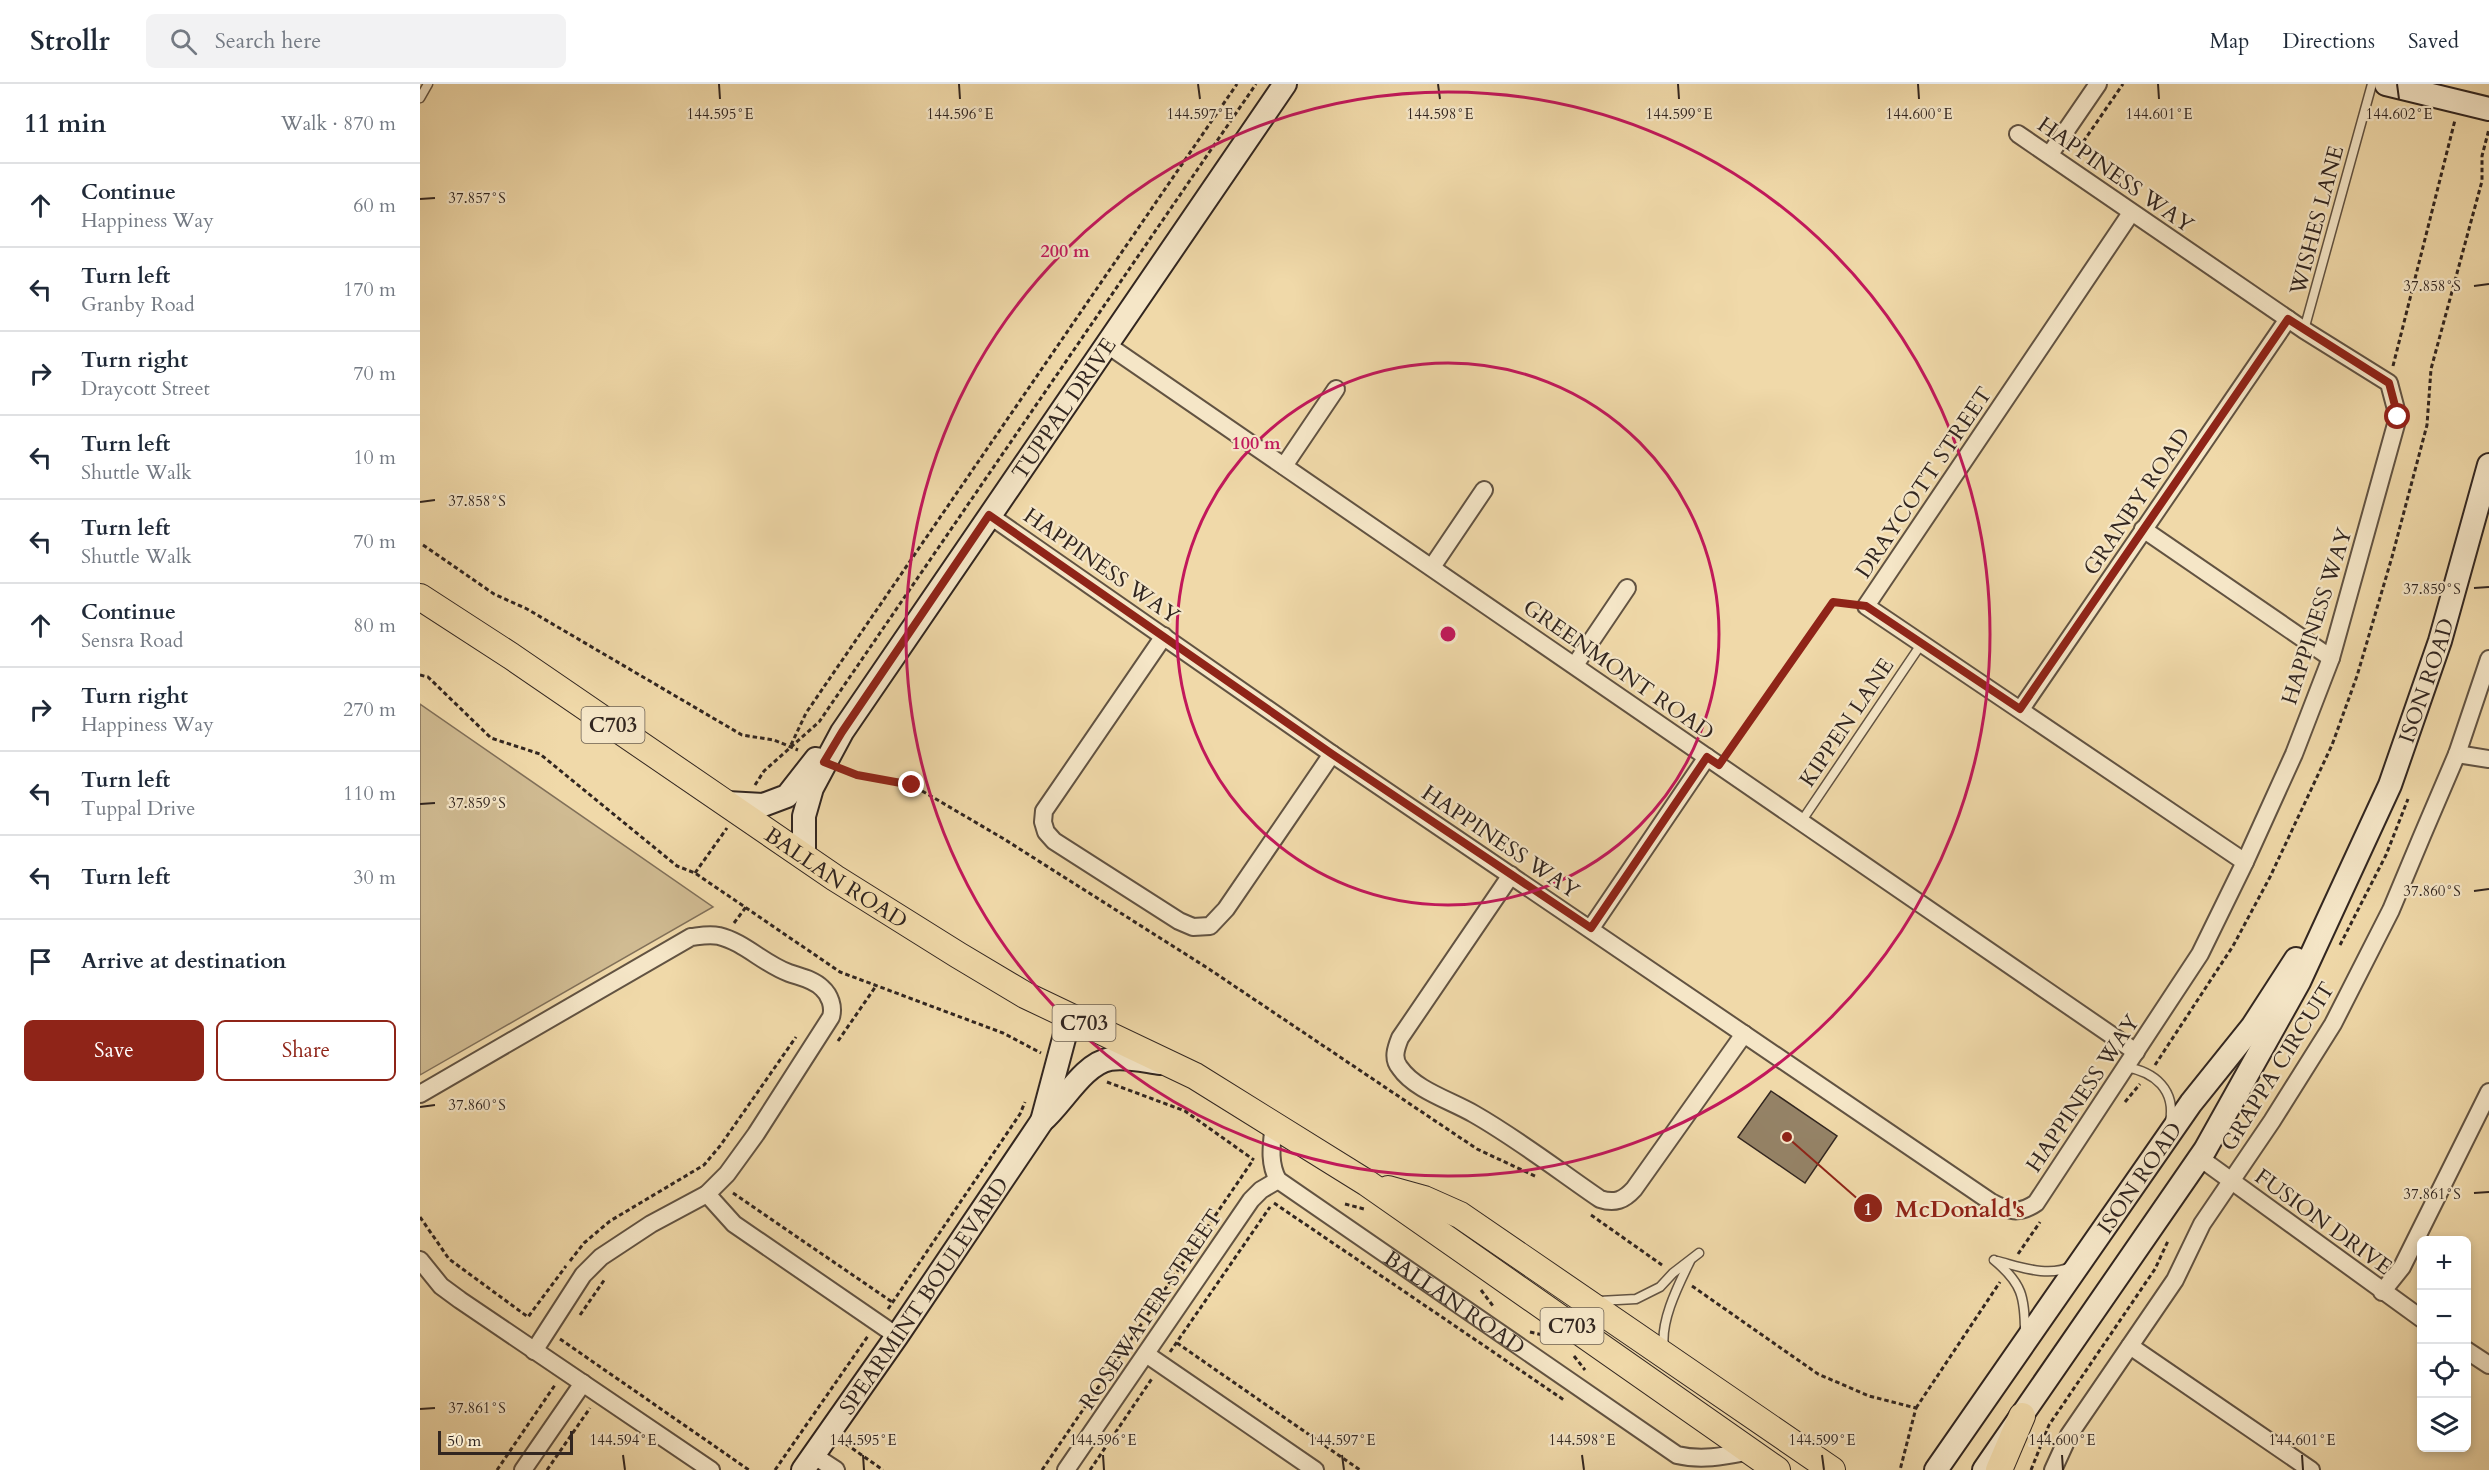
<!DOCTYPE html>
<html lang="en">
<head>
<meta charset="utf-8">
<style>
	body { margin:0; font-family:Cardo,serif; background:#f2f2f3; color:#1f2937 }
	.controls { position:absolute; right:18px; bottom:18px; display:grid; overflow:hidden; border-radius:9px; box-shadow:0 3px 9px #0003 }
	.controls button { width:54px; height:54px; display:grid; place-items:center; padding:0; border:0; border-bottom:2px solid #e0e1e3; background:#fff; color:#1f2937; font:30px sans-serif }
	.scale { position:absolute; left:18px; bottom:15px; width:135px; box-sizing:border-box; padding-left:6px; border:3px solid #322620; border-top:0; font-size:16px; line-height:21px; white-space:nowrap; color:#322620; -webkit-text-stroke:4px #f5e6c7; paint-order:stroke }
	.stop { position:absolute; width:18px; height:18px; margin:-14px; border:4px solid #8f2418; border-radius:50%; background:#fff }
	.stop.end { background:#8f2418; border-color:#fff; box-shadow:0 2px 6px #0008 }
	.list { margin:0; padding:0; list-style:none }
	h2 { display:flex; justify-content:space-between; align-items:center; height:78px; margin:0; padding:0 24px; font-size:26px }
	h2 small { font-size:20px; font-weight:400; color:#747a83 }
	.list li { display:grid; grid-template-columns:39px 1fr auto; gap:18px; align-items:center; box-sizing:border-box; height:84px; padding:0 24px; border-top:2px solid #e0e1e3 }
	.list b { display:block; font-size:22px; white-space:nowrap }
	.list p { margin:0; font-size:20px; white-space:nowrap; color:#747a83 }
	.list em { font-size:20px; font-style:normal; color:#747a83 }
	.actions { display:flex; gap:12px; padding:18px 24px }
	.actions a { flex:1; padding:14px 0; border:2px solid #8f2418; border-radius:9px; text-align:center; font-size:21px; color:#8f2418 }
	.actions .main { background:#8f2418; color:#fff }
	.icon { flex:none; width:33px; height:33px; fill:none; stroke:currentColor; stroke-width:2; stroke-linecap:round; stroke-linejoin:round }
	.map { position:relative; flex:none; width:2069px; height:1386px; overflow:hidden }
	header { display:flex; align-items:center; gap:36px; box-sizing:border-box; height:84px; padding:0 30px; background:#fff; border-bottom:2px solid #e0e1e3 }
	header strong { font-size:28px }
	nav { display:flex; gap:33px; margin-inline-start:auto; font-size:21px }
	.search { width:420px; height:54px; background:#f2f2f3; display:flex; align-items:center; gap:15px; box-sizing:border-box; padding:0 21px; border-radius:9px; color:#747a83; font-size:22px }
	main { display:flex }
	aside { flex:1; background:#fff }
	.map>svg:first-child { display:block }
	.green { fill:#d0bb92; stroke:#817059; stroke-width:1.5 }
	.building { fill:#958367; stroke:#322620; stroke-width:1.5 }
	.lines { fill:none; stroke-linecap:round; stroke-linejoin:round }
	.lane-casing { stroke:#625342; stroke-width:11 }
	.street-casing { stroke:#625342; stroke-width:20 }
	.secondary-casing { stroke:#322620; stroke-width:26 }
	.primary-casing { stroke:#322620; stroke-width:28 }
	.path { stroke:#322620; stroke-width:3; stroke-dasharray:4.5 3; stroke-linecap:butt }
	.lane { stroke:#f5e6c7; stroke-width:8 }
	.street { stroke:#f5e6c7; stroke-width:16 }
	.secondary { stroke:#f5e6c7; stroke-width:22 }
	.primary { stroke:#f0d9a9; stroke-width:26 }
	.route { stroke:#8f2418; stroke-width:8 }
	.ticks { fill:none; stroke:#322620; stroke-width:2 }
	.ring { fill:none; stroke:#c2185b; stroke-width:3 }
	.labels { text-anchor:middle; stroke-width:4.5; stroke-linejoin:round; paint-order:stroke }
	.shield { fill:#f5e6c7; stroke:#6c6052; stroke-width:1.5 }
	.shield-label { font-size:21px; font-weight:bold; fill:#322620 }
	.street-label { font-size:22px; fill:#322620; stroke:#f5e6c7 }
	.ticks-label { font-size:15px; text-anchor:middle; fill:#322620; stroke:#f5e6c7; stroke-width:4.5; stroke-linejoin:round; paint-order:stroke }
	.centre { fill:#c2185b; stroke:#f5e6c7; stroke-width:3 }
	.ring-label { font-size:18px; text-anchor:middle; font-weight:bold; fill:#c2185b; stroke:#f5e6c7; stroke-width:4.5; stroke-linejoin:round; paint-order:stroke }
	.leader { fill:none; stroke:#8f2418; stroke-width:2 }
	.callout-dot { fill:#8f2418; stroke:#f5e6c7; stroke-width:2 }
	.mark-label { font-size:18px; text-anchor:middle; font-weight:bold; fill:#fff }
	.callout-label { font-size:24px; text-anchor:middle; font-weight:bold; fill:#8f2418; stroke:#f5e6c7; stroke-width:4.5; stroke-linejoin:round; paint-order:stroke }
</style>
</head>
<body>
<header>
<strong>Strollr</strong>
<div class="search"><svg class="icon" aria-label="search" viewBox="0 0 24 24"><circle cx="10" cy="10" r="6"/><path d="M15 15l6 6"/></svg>Search here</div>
<nav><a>Map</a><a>Directions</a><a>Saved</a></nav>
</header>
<main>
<aside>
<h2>11 min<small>Walk · 870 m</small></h2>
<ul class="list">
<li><svg class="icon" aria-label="ahead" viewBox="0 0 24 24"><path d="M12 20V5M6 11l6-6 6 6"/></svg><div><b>Continue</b><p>Happiness Way</p></div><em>60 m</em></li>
<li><svg class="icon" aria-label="left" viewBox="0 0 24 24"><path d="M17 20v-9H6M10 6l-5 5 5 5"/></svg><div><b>Turn left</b><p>Granby Road</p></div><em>170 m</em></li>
<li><svg class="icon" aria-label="right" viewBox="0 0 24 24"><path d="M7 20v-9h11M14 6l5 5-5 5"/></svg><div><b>Turn right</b><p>Draycott Street</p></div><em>70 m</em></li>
<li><svg class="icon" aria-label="left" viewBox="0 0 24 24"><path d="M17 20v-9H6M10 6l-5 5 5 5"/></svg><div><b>Turn left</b><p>Shuttle Walk</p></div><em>10 m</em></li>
<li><svg class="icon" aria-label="left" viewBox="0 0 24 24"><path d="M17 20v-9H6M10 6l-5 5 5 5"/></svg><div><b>Turn left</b><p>Shuttle Walk</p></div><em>70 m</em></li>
<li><svg class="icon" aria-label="ahead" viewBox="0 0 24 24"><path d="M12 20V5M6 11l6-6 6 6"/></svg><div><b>Continue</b><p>Sensra Road</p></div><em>80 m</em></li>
<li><svg class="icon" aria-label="right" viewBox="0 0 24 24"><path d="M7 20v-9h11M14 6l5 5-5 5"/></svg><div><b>Turn right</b><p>Happiness Way</p></div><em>270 m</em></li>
<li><svg class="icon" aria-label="left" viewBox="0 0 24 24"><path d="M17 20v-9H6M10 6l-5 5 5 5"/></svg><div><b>Turn left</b><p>Tuppal Drive</p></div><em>110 m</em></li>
<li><svg class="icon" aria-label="left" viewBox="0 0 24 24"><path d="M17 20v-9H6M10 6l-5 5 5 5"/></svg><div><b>Turn left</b></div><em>30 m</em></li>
<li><svg class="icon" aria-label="arrive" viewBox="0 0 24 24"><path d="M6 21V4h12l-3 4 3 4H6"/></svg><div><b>Arrive at destination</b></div></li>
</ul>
<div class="actions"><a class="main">Save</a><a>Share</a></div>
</aside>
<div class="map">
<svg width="2069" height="1386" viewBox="0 0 2069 1386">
	<rect width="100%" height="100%" fill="#f0d9a9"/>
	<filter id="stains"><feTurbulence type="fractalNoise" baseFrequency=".00333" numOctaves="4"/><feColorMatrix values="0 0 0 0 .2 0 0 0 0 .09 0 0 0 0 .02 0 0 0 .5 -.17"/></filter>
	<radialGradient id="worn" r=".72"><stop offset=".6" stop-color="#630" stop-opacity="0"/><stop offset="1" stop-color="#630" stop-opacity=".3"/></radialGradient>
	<!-- green -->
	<path class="green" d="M0 620 293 823 0 991Z"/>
	<!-- building -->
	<path class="building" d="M1351 1007 1417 1052 1385 1099 1318 1053Z"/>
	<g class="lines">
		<defs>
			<g id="lane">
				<path d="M0 14 8 0"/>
				<path d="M1884 246 1952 0"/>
				<path d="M1381 738 1502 559"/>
				<path d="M1706 983C1735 988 1756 1006 1750 1038"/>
				<path d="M1574 1176C1602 1199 1605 1213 1605 1249"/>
				<path d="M1577 1177C1601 1183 1629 1194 1652 1182"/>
				<path d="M1179 1217 1216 1215 1240 1203 1253 1189 1279 1169"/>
				<path d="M1244 1264C1240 1237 1258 1202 1270 1177"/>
			</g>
			<g id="street">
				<path d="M1630 70 1678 0"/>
				<path d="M1711 129 1446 522 1825 778"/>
				<path d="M686 260 1716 968"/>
				<path d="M864 382 916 305"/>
				<path d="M569 431 912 670 1571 1118C1588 1127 1599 1131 1616 1119L1780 870 1825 778 1874 670 1911 574 1978 333 1969 299 1884 246 1598 50"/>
				<path d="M1723 445 1911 574"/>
				<path d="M1012 483 1064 406"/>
				<path d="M744 552 624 727 623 738 626 748 634 757 759 837 773 843 790 842 806 825 912 670"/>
				<path d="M1155 581 1207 504"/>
				<path d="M1601 625 1868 235"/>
				<path d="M2037 670 2069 675"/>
				<path d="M1091 791 980 954C976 964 972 975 980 984 995 1006 1032 1017 1054 1030 1098 1055 1139 1087 1180 1115 1195 1120 1204 1116 1214 1105L1324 950"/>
				<path d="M1171 844 1287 673"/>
				<path d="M0 1010 271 853C280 852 289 850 299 852 324 858 344 880 369 889 380 893 393 895 402 904 410 911 414 923 411 933L336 1050 307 1090 287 1110 231 1140 181 1173 163 1191 114 1267"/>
				<path id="s1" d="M854 1039C852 1059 848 1078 858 1096L1257 1371C1282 1377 1305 1372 1331 1367"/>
				<path d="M1780 1074 2002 1235"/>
				<path d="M287 1110 314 1140 477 1252"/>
				<path d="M0 1176 21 1202 40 1216 291 1386"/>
				<path d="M1962 1208 1982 1183 2069 1008"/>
				<path d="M1710 1262 1891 1386"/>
				<path d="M2046 1266 2069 1281"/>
				<path d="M726 1270 895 1386"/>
				<path d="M393 1371 416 1386"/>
				<path d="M103 1386 163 1299"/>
				<path d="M646 1386 831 1116 841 1106 858 1096"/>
				<path d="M1633 1386 1649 1351 1755 1196 1782 1140 1852 1037 1913 940 1971 826 2002 752 2037 670 2069 575"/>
			</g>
			<g id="secondary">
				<path d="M1966 0 2069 25"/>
				<path d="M307 719 343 721 367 712 396 675"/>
				<path id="s2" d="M384 773V732L392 704 422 648 865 0"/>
				<path d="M622 1037 650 932"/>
				<path id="s3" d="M383 1386 477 1252 622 1037C643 1019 663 980 690 975 706 972 725 977 741 979"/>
				<path id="s4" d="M1516 1386 1771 1019 1832 943 1876 875"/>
				<path id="s5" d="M1564 1386 1785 1066 1879 898 1970 701 2020 557 2069 381"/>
			</g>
			<g id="primary">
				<path id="s6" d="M0 513 91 572 415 794 538 871 605 911 775 992 947 1099 1357 1386"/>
				<path d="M968 1105 1004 1115 1040 1131 1412 1386"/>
				<path d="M1579 1386 1602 1332"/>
			</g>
		</defs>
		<!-- lane casing -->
		<use href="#lane" class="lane-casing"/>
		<!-- street casing -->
		<use href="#street" class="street-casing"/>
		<!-- secondary casing -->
		<use href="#secondary" class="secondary-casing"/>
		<!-- primary casing -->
		<use href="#primary" class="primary-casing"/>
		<!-- path -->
		<g class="path">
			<path d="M1659 64 1703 0"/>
			<path d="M1973 282 2035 36"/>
			<path d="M3 461 74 510 107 525 322 651 354 656 378 666"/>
			<path d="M0 591 8 593 71 654 120 670 257 782 275 789 420 888 583 949 621 969"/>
			<path d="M371 661 386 629 817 0"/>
			<path d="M1309 667 1413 518 1431 520"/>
			<path d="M423 686 437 691 492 701 584 755 789 885 1057 1065 1117 1093"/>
			<path d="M335 701 344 687 399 638 836 0"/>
			<path d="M275 789 307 744"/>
			<path d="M314 839 326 823"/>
			<path d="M1920 861 1966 771 1988 715"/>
			<path d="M418 957 456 902"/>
			<path d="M1735 981 1813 862 1850 793 1912 661 1937 592 1972 473 2007 341 2011 285 2062 97V72L2069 45"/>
			<path d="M687 998 765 1027 834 1076"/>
			<path d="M1705 1018 1720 1000"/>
			<path d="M313 1109 472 1218"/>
			<path d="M854 1119 1144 1316"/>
			<path d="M925 1120 944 1125"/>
			<path d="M1171 1131 1242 1181"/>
			<path d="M0 1133 29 1175 108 1233 146 1182"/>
			<path d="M1598 1170 1620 1138"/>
			<path d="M150 1177 164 1159 190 1137 284 1081 300 1062 376 953"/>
			<path d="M1272 1202 1398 1290 1449 1312 1496 1324 1480 1386"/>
			<path d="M1061 1206 1073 1222"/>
			<path d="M468 1225 600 1030 605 1018"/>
			<path d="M160 1231 185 1195"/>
			<path d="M1110 1248 1127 1252"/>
			<path d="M140 1255 329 1386"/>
			<path d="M757 1259 940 1386"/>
			<path d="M750 1268 850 1123"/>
			<path d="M1154 1272 1165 1286"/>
			<path d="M1496 1324 1580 1198"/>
			<path d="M426 1360 463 1386"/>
			<path d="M77 1386 135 1301"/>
			<path d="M127 1386 170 1324"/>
			<path d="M355 1386 448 1252"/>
			<path d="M622 1386 833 1076"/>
			<path d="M670 1386 733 1293"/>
			<path d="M1611 1386 1629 1341 1735 1185 1748 1157"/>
		</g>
		<!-- lane -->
		<use href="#lane" class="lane"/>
		<!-- street -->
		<use href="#street" class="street"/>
		<!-- secondary -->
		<use href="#secondary" class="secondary"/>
		<!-- primary -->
		<use href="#primary" class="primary"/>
	</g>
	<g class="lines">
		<!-- route -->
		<path class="route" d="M492 701 437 691 404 678 422 648 569 431 912 670 1171 844 1287 673 1299 681 1413 518 1446 522 1600 625 1868 235 1969 299 1978 333"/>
	</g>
	<!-- ticks -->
	<path class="ticks" d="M299 0 300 15M539 0 540 15M778 0 780 15M1018 0 1020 15M1258 0 1259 15M1498 0 1499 15M1738 0 1739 15M1977 0 1979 15M0 115 15 114M2054 202 2069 200M0 418 15 416M2054 504 2069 503M0 720 15 719M2054 807 2069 805M0 1023 15 1021M2054 1109 2069 1108M0 1325 15 1324M203 1371 205 1386M443 1371 444 1386M683 1371 684 1386M922 1371 924 1386M1162 1371 1164 1386M1402 1371 1404 1386M1642 1371 1643 1386M1882 1371 1883 1386"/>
	<!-- distance rings -->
	<g class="ring">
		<circle cx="1028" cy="550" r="271"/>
		<circle cx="1028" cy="550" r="542"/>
	</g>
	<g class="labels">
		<!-- shield labels -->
		<g class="shield">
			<rect x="161.5" y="623" width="63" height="36" rx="4.5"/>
			<rect x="632.5" y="921" width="63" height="36" rx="4.5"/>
			<rect x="1120.5" y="1224" width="63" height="36" rx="4.5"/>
		</g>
		<g class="shield-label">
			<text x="193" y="648">C703</text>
			<text x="664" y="946">C703</text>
			<text x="1152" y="1249">C703</text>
		</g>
		<!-- street labels -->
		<g class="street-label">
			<text transform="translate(1696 90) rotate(35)" y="8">HAPPINESS WAY</text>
			<text transform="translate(1896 136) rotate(-75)" y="8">WISHES LANE</text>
			<text dy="8" stroke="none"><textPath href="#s2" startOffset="526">TUPPAL DRIVE</textPath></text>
			<text transform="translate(1503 398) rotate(-56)" y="8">DRAYCOTT STREET</text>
			<text transform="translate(1716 417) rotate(-56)" y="8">GRANBY ROAD</text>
			<text transform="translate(682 481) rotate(35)" y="8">HAPPINESS WAY</text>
			<text transform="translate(1896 532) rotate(-72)" y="8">HAPPINESS WAY</text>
			<text transform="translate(1199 585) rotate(35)" y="8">GREENMONT ROAD</text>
			<text dy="8" stroke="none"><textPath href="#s5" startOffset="909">ISON ROAD</textPath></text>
			<text transform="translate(1426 638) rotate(-56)" y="8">KIPPEN LANE</text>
			<text transform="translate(1081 757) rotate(34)" y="8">HAPPINESS WAY</text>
			<text dy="8" stroke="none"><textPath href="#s6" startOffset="502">BALLAN ROAD</textPath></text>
			<text transform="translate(1857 982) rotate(-58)" y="8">GRAPPA CIRCUIT</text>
			<text transform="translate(1662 1009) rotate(-56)" y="8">HAPPINESS WAY</text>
			<text dy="8" stroke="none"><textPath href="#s4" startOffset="356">ISON ROAD</textPath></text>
			<text transform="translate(1904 1137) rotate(36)" y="8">FUSION DRIVE</text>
			<text dy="8" stroke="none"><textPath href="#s3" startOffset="212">SPEARMINT BOULEVARD</textPath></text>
			<text dy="8" stroke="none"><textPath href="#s1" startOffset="273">BALLAN ROAD</textPath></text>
			<text transform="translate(730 1225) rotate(-56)" y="8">ROSEWATER STREET</text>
		</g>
	</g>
	<g class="ticks-label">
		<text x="300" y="35">144.595°E</text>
		<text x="540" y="35">144.596°E</text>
		<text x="780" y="35">144.597°E</text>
		<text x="1020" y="35">144.598°E</text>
		<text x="1259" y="35">144.599°E</text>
		<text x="1499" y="35">144.600°E</text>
		<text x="1739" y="35">144.601°E</text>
		<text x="1979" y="35">144.602°E</text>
		<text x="57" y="119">37.857°S</text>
		<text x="2012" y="207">37.858°S</text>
		<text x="57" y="422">37.858°S</text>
		<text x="2012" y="510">37.859°S</text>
		<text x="57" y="724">37.859°S</text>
		<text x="2012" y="812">37.860°S</text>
		<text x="57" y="1026">37.860°S</text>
		<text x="2012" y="1115">37.861°S</text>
		<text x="57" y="1329">37.861°S</text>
		<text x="203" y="1361">144.594°E</text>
		<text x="443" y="1361">144.595°E</text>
		<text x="683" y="1361">144.596°E</text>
		<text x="922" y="1361">144.597°E</text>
		<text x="1162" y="1361">144.598°E</text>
		<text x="1402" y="1361">144.599°E</text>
		<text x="1642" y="1361">144.600°E</text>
		<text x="1882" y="1361">144.601°E</text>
	</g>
	<circle cx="1028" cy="550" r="9" class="centre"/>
	<g class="ring-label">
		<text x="645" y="173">200 m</text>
		<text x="836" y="365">100 m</text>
	</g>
	<!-- callouts -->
	<path class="leader" d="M1367 1053L1448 1124"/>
	<g class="callout-dot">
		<circle cx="1367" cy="1053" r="6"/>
		<circle cx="1448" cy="1124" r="15"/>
	</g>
	<g class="mark-label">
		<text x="1448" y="1131">1</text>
	</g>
	<g class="callout-label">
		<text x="1540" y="1133">McDonald's</text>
	</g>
	<rect width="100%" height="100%" filter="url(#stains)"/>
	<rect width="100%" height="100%" fill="url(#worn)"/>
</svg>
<div class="controls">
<button>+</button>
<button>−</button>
<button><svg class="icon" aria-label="locate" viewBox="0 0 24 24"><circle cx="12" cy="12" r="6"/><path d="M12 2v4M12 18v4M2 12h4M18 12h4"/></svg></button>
<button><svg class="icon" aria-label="layers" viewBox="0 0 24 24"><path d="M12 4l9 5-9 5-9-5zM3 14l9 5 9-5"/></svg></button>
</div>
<div class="scale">50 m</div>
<div class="stop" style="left:1978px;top:333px"></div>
<div class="stop end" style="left:492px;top:701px"></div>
</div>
</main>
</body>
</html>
